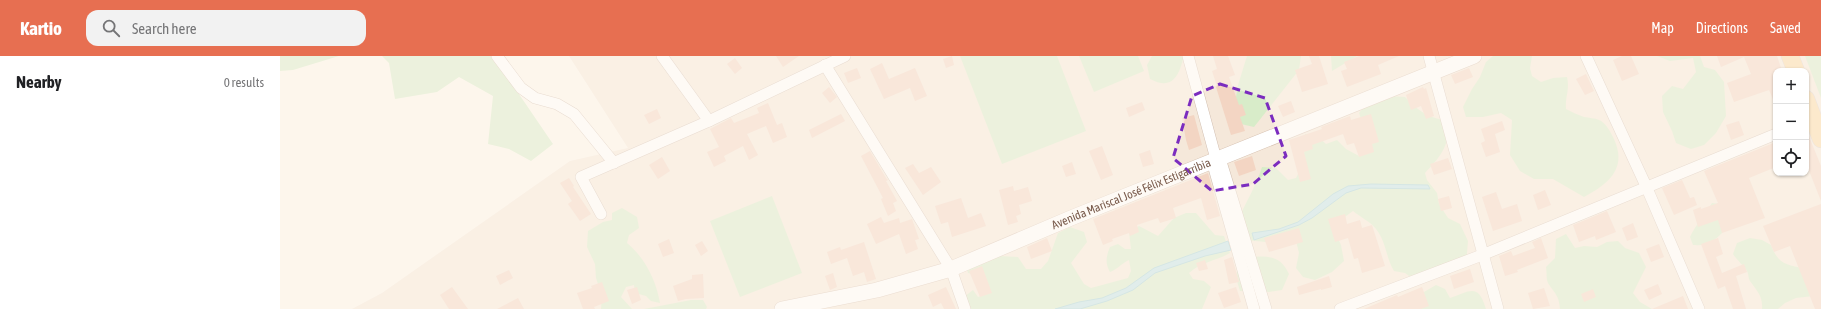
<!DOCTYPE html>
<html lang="en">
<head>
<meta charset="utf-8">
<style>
	body { margin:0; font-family:"Asap Condensed",sans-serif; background:#f2f2f2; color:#202124 }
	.controls { position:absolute; right:12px; top:12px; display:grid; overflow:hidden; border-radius:8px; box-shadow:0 1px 3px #0004 }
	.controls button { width:36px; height:36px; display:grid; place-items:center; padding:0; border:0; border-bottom:1px solid #e0e0e0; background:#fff; color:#202124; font:20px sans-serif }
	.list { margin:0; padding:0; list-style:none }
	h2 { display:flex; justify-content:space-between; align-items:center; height:52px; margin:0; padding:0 16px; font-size:17px }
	h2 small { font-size:13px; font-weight:400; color:#757577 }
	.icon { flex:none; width:22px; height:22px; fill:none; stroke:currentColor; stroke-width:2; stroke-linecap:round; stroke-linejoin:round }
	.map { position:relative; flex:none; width:1541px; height:253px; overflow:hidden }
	header { display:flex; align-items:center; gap:24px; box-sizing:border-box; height:56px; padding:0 20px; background:#e76f51; color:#fff }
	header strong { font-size:19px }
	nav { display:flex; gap:22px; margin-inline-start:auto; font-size:14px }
	.search { width:280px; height:36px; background:#f2f2f2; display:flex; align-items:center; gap:10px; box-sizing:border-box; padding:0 14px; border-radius:12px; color:#757577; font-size:15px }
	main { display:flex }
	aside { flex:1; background:#fff }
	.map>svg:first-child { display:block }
	.residential { fill:#f5e8da; fill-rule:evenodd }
	.green { fill:#d8ecc9 }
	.water { fill:#bfe3e8; stroke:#a5d3da }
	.building { fill:#f3d5c3 }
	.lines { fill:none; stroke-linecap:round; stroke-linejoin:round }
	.minor-casing { stroke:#d1beb0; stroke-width:12 }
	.secondary-casing { stroke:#d6c0b0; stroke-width:16 }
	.primary-casing { stroke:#dad1cd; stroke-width:18 }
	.minor { stroke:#fff; stroke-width:11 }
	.secondary { stroke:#fff; stroke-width:15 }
	.primary { stroke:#fbd9a5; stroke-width:17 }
	.marked { fill:none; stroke:#7b2cbf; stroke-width:3; stroke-dasharray:8 5; stroke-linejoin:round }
	.labels { text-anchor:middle; stroke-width:3.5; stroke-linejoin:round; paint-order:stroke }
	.street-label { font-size:12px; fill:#7a5c4d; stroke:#fffaf3 }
</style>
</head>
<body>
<header>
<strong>Kartio</strong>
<div class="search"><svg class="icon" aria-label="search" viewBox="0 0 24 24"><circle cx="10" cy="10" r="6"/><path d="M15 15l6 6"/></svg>Search here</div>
<nav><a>Map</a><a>Directions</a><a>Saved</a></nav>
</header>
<main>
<aside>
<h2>Nearby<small>0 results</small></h2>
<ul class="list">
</ul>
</aside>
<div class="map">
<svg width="1541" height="253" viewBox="0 0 1541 253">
	<rect width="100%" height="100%" fill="#fdf6ec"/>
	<!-- residential -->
	<path class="residential" d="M289 0H1541V253H72L102 237 290 105 348 92ZM1496 15H1526V117H1496Z"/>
	<!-- green -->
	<g class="green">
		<path d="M0 0H59L13 14 0 15Z"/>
		<path d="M102 0H213L273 88 251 105 229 93 208 88 213 40 179 21 157 36 115 43 109 7Z"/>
		<path d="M680 0H777L806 75 722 108Z"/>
		<path d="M799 0H858L864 15 814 36Z"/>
		<path d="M872 0H904C899 19 893 35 870 23L867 9Z"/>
		<path d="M967 0H1021L1019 14 974 71 952 66 958 29Z"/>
		<path d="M1051 0H1077L1052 15Z"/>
		<path d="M1213 0H1252L1250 12 1252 20 1261 26 1273 22 1287 21C1290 34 1285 40 1286 53 1292 56 1298 59 1304 61 1309 62 1315 62 1319 64 1325 66 1330 75 1333 81 1348 111 1330 127 1304 141L1273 123H1254L1240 115 1230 99 1232 64 1221 57 1203 61H1186L1183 51 1192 33 1200 21 1206 6Z"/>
		<path d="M1377 0H1420L1424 11 1435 14 1444 26 1446 60 1436 77 1424 89 1411 93 1396 87 1392 75 1383 56 1382 40 1392 30 1403 33 1416 16 1413 2 1390 5Z"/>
		<path d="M1525 0H1541V42Z"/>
		<path d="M1109 40 1125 41C1138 54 1146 61 1164 64L1170 72C1166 94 1160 101 1145 117L1147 124 1157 137 1159 148 1168 162 1180 168 1188 185 1186 209 1135 224 1125 217 1114 215C1106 202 1106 185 1096 173 1091 166 1080 161 1073 155L1062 163 1055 176 1061 189 1064 205 1052 216 1035 224 1023 221 1016 212 1019 197 1016 185 986 186 965 184 958 164C966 146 976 130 982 111L996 112 1008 124 1016 122C1023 110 1026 92 1025 78L1036 79 1046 88 1057 84 1066 93 1079 100 1084 71 1079 57 1089 44Z"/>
		<path d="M492 140 522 217 460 241 430 165Z"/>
		<path d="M1432 147 1439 148 1444 175C1433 186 1428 190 1413 189L1410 181C1416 168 1425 159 1432 147Z"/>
		<path d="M342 152 357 161 359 172 349 179 347 187C365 202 376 224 380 247L371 245 366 240 355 237 354 229 346 231 341 241 352 253H321L322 240 316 222 315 208 307 191 308 175 323 166 332 164V157Z"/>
		<path d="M906 157H916L935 179 944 180 950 197C936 205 921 206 909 217L913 223 924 225 931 231 922 253H686L684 241 693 234 698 241 704 239 697 219 688 217 686 210 719 200 738 201 746 213H761L768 205 778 177 790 171 804 176 807 186 791 207 804 228 811 232 848 222 851 215 849 204C842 207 838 213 830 216 825 208 826 200 830 191L838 188 845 193H851L849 176 859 170 878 180 894 162Z"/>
		<path d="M1286 178 1295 192 1304 190 1317 191 1327 186 1338 185 1345 192 1359 197 1366 211 1353 237 1360 246 1372 253H1280C1279 239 1275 238 1268 227 1266 223 1267 216 1266 211L1275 202 1276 183Z"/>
		<path d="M1470 182 1482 184 1491 189C1499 211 1509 208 1530 214L1534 240 1516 242 1505 247 1498 253H1482C1483 240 1477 235 1470 225 1468 222 1469 219 1467 215 1465 211 1456 203 1453 198L1457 187Z"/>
		<path d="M969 201C988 200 1000 199 1009 218L1002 234 989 236 960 235 956 222 958 208Z"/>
		<path d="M1156 229 1165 233 1170 242C1191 235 1198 227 1206 253H1140L1144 236Z"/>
		<path d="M411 244H423L427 251 426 253H364Z"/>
	</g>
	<!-- water -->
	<g class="water">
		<path d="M1091 128 1148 129 1150 133 1081 132 1066 137 1032 162 1019 169 974 184 972 177 999 173 1018 166 1053 138 1068 130Z"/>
		<path d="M948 185 951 194 925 200 875 217 853 234 827 245 800 253H775L799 246 822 242 846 232 874 212Z"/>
	</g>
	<!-- building -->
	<g class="building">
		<path d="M496 0H519L503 11Z"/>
		<path d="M672 0 674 9 666 12 663 3Z"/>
		<path d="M933 0H948L955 19 949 21 959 49 962 48 966 59 960 61 965 75 951 79 936 31 937 30 932 15 937 13Z"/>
		<path d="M1029 0H1039L1048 28 1022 36 1015 14 1032 8Z"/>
		<path d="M1079 0H1119L1098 9 1101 18 1067 31 1061 15 1067 13 1064 6Z"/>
		<path d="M1342 0H1351L1359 18 1342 25 1333 4Z"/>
		<path d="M1437 0H1497L1502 15H1496V50L1489 34 1454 46 1447 27 1471 18 1464 1 1441 11Z"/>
		<path d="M455 2 462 12 455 18 447 8Z"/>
		<path d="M602 7 609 23 635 12 647 40 635 45 630 32 604 43 590 13Z"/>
		<path d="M577 12 581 22 568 27 564 17Z"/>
		<path d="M1189 12 1193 21 1175 28 1171 19Z"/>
		<path d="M1306 18 1314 35 1305 39 1296 23Z"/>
		<path d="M549 31 557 41 550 47 542 37Z"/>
		<path d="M1143 31 1144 33 1146 32 1154 60 1146 63 1141 50 1131 54 1126 39Z"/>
		<path d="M1011 45 1015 56 1003 61 998 50Z"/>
		<path d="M862 46 865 54 849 61 846 52Z"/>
		<path d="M488 47 497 69 502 67 507 81 493 87 486 70 467 78 478 99 469 104 463 90 444 100 446 105 434 111 427 96 439 91 430 73 451 62 454 67 479 57 477 52Z"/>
		<path d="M377 53 381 62 369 68 364 59Z"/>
		<path d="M561 58 565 65 532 82 529 74Z"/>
		<path d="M1091 58 1099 86 1092 88 1094 96 1079 101 1074 87 1067 89 1063 78 1032 89 1033 93 1024 96 1031 123 1020 126 1009 84 1042 73 1041 71 1070 60 1071 64Z"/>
		<path d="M914 59 922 89 909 94 906 84 902 62Z"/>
		<path d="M1222 65 1225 74 1215 78 1220 96 1206 101 1201 87 1205 85 1201 73Z"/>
		<path d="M1459 65 1464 79 1451 84 1446 69Z"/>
		<path d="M1526 73 1541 110V145L1526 107Z"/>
		<path d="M1496 86V111L1469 122 1485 162 1442 177 1438 164 1418 171 1413 154 1421 151V153L1438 147 1424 115Z"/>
		<path d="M822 90 833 119 821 124 809 95Z"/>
		<path d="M870 94 874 108 863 111 859 98Z"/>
		<path d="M590 95 606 122 608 124 606 125 617 145 613 147 616 155 608 160 601 143 603 142 581 100Z"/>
		<path d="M972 100 976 114 959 120 954 106Z"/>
		<path d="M382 101 390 115 378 123 369 109Z"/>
		<path d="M1168 102 1172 113 1154 119 1150 108Z"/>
		<path d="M792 106 796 118 786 121 782 110Z"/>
		<path d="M633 108 639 117 651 111 661 126 643 139 625 112Z"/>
		<path d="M928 117 940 160 927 164 921 142 893 152 896 162 880 167 878 162 857 169 859 176 850 180 849 177 832 183 833 185 823 189 813 163Z"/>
		<path d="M289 122 294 130 293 131 311 158 300 165 288 148 292 145 280 127Z"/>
		<path d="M1402 124 1410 142 1414 141 1417 149 1394 159 1382 132Z"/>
		<path d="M733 130 734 135 748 131 752 145 739 149 741 158 736 160 738 166 728 169 719 134Z"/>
		<path d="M1265 134 1271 149 1258 154 1253 139Z"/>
		<path d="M1216 136 1222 153 1237 148 1242 165 1213 175 1202 141Z"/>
		<path d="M1169 140 1172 152 1161 155 1158 143Z"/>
		<path d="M681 142 688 162 701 157 706 170 672 181 668 166 661 168 655 150Z"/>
		<path d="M1541 148V253H1535L1510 190 1494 196 1483 170Z"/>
		<path d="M1327 155 1336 176 1316 184 1315 180 1299 186 1293 169Z"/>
		<path d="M1065 158 1067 168 1080 164 1082 172 1092 169 1105 210 1082 217 1078 202 1074 203 1068 182 1055 186 1048 163Z"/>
		<path d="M601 161 604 167 619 162 620 167 632 163 639 183 635 184 638 193 626 198 619 178 596 188 587 168Z"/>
		<path d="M1353 167 1358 181 1347 185 1342 172Z"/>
		<path d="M1019 172 1023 186 989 196 984 182Z"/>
		<path d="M767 182 772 195 751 203 747 191Z"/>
		<path d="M1261 182 1268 202 1237 214 1238 216 1225 220 1219 200 1231 195 1233 200 1255 192 1252 186Z"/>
		<path d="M1438 182 1443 198 1436 201 1442 217 1464 208 1467 216 1456 220 1466 253H1453L1445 230 1438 233 1421 188Z"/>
		<path d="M389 183 394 197 383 201 378 188Z"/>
		<path d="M422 185 428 195 421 200 415 189Z"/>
		<path d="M584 186 596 223 587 226 584 216 573 220 567 202 551 208 547 196 560 191 561 194Z"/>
		<path d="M1379 188 1384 201 1371 206 1366 193Z"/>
		<path d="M952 201 959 226 949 228 944 204Z"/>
		<path d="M925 204 928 213 919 215 916 207Z"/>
		<path d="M702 210 712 237 700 241 689 215Z"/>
		<path d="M1190 213 1194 226 1174 233 1170 220Z"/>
		<path d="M229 214 233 222 220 229 216 220Z"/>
		<path d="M553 217 557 231 550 234 545 220Z"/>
		<path d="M423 218 424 242 406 243 398 245 393 230 412 223V219Z"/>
		<path d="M1049 220 1052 231 1041 234V233L1019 239 1017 231Z"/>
		<path d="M322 226 329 245 314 251 315 253H303L297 237 312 232 311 230Z"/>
		<path d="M1378 228 1382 238 1369 244 1364 234Z"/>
		<path d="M172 231 188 253H169L160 239Z"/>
		<path d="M357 231 361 244 352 248 347 234Z"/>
		<path d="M666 231 676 253H664L661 247 653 251 648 239Z"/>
		<path d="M956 231 961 246 944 252 938 237Z"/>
		<path d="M1142 231 1149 250 1141 253H1084L1117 239 1118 241Z"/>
		<path d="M1264 232 1270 250 1253 253 1248 237Z"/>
		<path d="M1313 233 1316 241 1304 246 1301 238Z"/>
		<path d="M1403 240 1408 253H1372Z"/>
		<path d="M238 242 244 253H217Z"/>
	</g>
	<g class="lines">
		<defs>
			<g id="minor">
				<path d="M217 0 241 32 255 42 277 48 294 58 334 107"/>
				<path d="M382 0 429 65"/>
				<path d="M908 0 936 103 942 109 986 253"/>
				<path d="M1149 0 1218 253"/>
				<path d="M1306 0 1366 130 1419 253"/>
				<path d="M545 9 671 213 685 253"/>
				<path d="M936 103 934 112 974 253"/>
				<path d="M321 158 301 121 429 65 565 0"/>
				<path d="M1060 253 1202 199 1496 78"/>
			</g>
			<g id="secondary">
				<path id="s1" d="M502 253 597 234 671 213 791 162 1194 0"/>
			</g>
			<g id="primary">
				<path d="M1510 0 1516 15"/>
				<path d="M1526 43 1541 83"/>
			</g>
		</defs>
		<!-- minor casing -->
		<use href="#minor" class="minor-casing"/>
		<!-- secondary casing -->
		<use href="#secondary" class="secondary-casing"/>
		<!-- primary casing -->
		<use href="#primary" class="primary-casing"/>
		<!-- minor -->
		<use href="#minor" class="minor"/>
		<!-- secondary -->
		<use href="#secondary" class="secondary"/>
		<!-- primary -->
		<use href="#primary" class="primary"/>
	</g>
	<!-- marked area -->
	<path d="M0 0H1541V253H0ZM940 28 985 42 1006 100 973 128 932 135 893 102 912 40Z" fill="#fdf6ec" fill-opacity=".55" fill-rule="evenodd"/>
	<path class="marked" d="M940 28 985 42 1006 100 973 128 932 135 893 102 912 40Z"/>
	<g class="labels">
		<!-- street labels -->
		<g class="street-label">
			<text dy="4" stroke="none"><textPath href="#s1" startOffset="369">Avenida Mariscal José Félix Estigarribia</textPath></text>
		</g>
	</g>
</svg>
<div class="controls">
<button>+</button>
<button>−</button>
<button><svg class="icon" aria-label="locate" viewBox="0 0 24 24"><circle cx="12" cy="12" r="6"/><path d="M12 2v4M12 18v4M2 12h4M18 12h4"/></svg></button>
</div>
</div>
</main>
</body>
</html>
